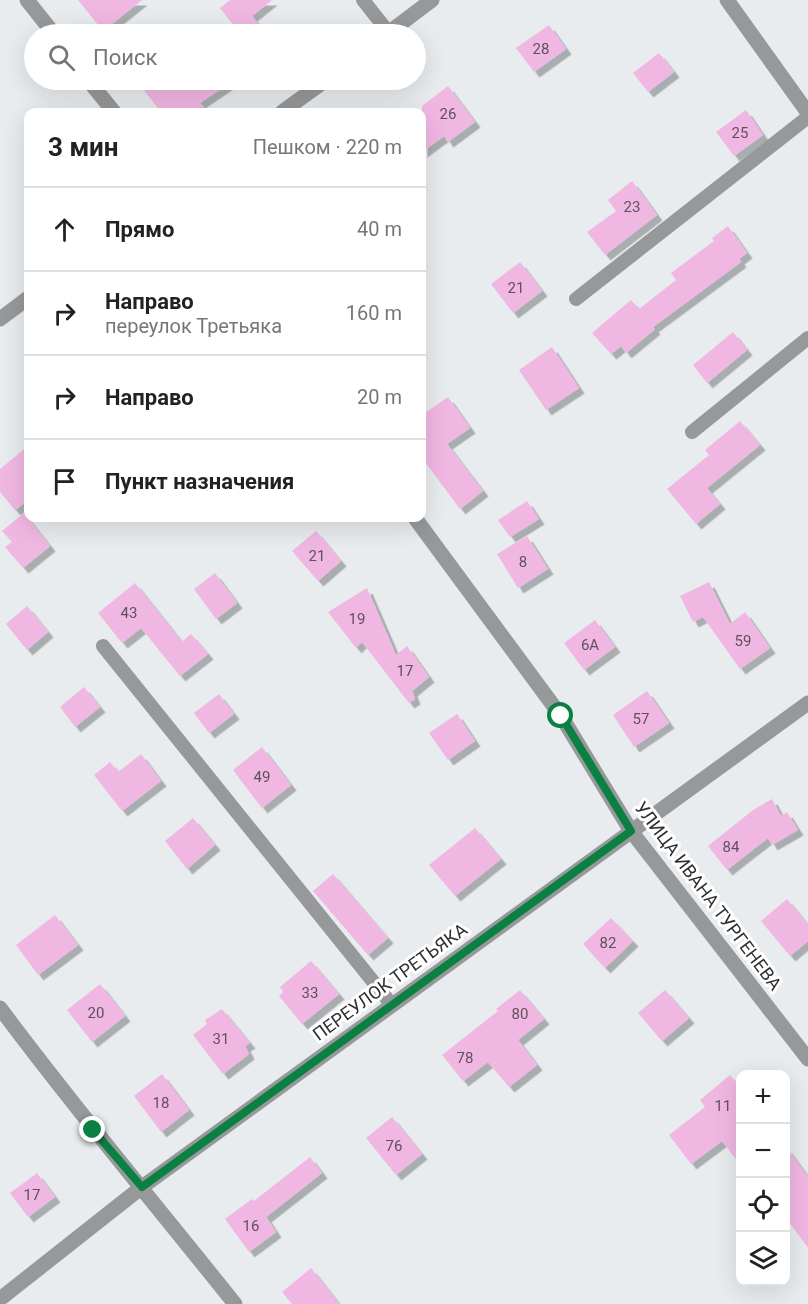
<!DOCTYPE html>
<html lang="ru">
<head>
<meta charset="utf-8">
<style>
	body { margin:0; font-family:Roboto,sans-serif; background:#f6f6f6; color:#222 }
	.controls { position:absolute; right:18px; bottom:18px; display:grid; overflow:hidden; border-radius:12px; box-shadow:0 6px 24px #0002 }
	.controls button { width:54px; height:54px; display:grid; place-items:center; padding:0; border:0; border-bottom:2px solid #e0e0e0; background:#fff; color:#222; font:30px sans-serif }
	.stop { position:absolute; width:18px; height:18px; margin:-14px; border:4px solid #0b8043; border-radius:50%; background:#fff }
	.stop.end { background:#0b8043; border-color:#fff; box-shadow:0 2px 6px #0008 }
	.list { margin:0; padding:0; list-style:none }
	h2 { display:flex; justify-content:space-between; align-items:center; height:78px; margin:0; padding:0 24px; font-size:26px }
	h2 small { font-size:20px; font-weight:400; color:#767676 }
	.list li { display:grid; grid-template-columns:39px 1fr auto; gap:18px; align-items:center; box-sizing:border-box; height:84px; padding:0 24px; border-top:2px solid #e0e0e0 }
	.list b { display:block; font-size:22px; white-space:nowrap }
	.list p { margin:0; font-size:20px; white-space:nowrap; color:#767676 }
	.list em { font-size:20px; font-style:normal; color:#767676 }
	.icon { flex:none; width:33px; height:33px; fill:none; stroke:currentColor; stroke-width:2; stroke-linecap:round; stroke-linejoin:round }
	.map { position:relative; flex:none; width:808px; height:1304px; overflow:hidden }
	.search { position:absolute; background:#fff; box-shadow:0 6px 24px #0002; left:24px; top:24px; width:402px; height:66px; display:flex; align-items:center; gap:15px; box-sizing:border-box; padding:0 21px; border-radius:33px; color:#767676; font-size:22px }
	.panel { position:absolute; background:#fff; box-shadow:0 6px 24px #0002; left:24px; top:108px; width:402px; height:414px; border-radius:12px }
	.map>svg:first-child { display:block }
	.building { fill:#f1b7e3; filter:url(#shadow) }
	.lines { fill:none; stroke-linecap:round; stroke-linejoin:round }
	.service { stroke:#969899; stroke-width:14 }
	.minor { stroke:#969899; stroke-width:15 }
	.route { stroke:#0b8043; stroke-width:8 }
	.labels { text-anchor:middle; stroke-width:6; stroke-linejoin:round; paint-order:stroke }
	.number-label { font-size:15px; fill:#5f515d }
	.street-label { font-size:18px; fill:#2e2f30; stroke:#fff }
</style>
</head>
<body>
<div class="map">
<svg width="808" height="1304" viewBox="0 0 808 1304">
	<defs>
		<filter id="shadow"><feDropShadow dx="5.5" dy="5.5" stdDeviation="0" flood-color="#0004"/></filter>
	</defs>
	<rect width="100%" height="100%" fill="#e8ecef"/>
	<!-- building -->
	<g class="building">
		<path d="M78 0H142L103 31Z"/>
		<path d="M230 0H272L252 16 266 34H240L220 8Z"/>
		<path d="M549 25 566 49 534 72 516 48Z"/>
		<path d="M659 53 674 72 648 92 633 73Z"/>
		<path d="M154 80H234L200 103 208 112H161L143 89Z"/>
		<path d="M448 86 475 122 448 142 444 136 422 152V106Z"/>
		<path d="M746 110 763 135 734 156 716 132Z"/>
		<path d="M632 181 657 215 605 255 587 232 616 211 608 200Z"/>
		<path d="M728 226 747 253 739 259 741 262 653 327 655 329 626 353 621 346 611 354 592 333 631 300 639 309 676 280 671 273 714 241 712 238Z"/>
		<path d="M520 262 542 291 513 313 491 284Z"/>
		<path d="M733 332 747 350 707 383 693 365Z"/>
		<path d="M552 347 579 388 546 410 519 370Z"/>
		<path d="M448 397 470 428 447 444 483 491 460 509 422 458V415Z"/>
		<path d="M740 421 760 445 707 488 720 504 696 524 667 489 709 455 705 450Z"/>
		<path d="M28 446V500L15 510 0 492V469Z"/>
		<path d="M527 501 539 519 510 537 498 520Z"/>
		<path d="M24 513 50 546 23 568 5 547 12 542 2 531Z"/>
		<path d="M316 531 341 561 318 581 292 551Z"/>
		<path d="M527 536 548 569 518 588 497 554Z"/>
		<path d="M215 573 237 603 216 619 194 589Z"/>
		<path d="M709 582 730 624 745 612 770 648 740 669 703 617 693 622 680 596Z"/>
		<path d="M135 583 182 642 191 634 208 654 180 676 141 628 122 643 98 613Z"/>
		<path d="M367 588 396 655 407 646 429 677 412 691 415 699 409 703 362 642 356 648 328 612Z"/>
		<path d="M27 606 48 632 27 650 6 624Z"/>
		<path d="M595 620 615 647 584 670 564 643Z"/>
		<path d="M84 687 100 707 75 727 60 707Z"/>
		<path d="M647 691 669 723 634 747 613 715Z"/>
		<path d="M219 694 234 714 209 733 194 713Z"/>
		<path d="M457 714 475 741 448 760 429 733Z"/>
		<path d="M262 747 291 785 262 808 233 770Z"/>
		<path d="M141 754 161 781 122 811 94 775 110 762 118 772Z"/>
		<path d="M772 799 781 816 787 812 798 830 772 845 768 838 727 870 708 846 753 810Z"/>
		<path d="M193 818 215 845 187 869 165 841Z"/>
		<path d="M475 828 501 859 455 896 429 865Z"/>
		<path d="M333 874 388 938 368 955 313 891Z"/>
		<path d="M787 899 808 925V941L790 956 761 921Z"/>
		<path d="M55 915 78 945 38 975 16 945Z"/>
		<path d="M611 918 633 941 605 968 583 944Z"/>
		<path d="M311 961 339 994 302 1024 279 996 283 992 280 987Z"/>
		<path d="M100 984 125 1016 92 1042 67 1010Z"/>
		<path d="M520 990 544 1019 518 1040 537 1065 509 1087 488 1062 463 1081 442 1055 498 1011 496 1009Z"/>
		<path d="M665 990 689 1018 662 1041 638 1013Z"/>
		<path d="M222 1009 250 1043 245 1046 249 1054 223 1074 193 1035 207 1024 205 1020Z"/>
		<path d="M162 1074 189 1110 161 1132 134 1096Z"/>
		<path d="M730 1075 741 1087V1166L722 1141 691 1164 669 1135 705 1107 700 1100Z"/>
		<path d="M392 1117 422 1154 396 1175 366 1138Z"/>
		<path d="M786 1147 808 1177V1248L786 1218Z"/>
		<path d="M310 1157 322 1173 266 1217 276 1232 249 1252 225 1219 252 1199 254 1201Z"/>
		<path d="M37 1173 55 1197 28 1217 10 1193Z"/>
		<path d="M311 1268 339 1304H292L282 1292Z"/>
	</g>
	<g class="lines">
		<!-- service -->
		<g class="service">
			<path d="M363 0 389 33"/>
			<path d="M576 299 808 117"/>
			<path d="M692 432 808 338"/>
			<path d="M103 646 392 1005"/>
		</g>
		<!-- minor -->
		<g class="minor">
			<path d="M27 0 54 34"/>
			<path d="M727 0 808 113"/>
			<path d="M387 34 432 0"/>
			<path d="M88 80 114 112"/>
			<path d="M282 112 326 80"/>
			<path d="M0 319 28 298"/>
			<path d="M415 518 561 716 631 831 808 1059"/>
			<path d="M0 1008C75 1109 156 1205 235 1304"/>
			<path d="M0 1299 142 1187 808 703"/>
		</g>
	</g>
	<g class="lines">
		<!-- route -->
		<path class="route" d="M93 1130 142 1187 631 831 561 716"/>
	</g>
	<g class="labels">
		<!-- number labels -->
		<g class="number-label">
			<text x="541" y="54">28</text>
			<text x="448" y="119">26</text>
			<text x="740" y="138">25</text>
			<text x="632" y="212">23</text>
			<text x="516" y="293">21</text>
			<text x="317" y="561">21</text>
			<text x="523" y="567">8</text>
			<text x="129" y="618">43</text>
			<text x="357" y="624">19</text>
			<text x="743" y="646">59</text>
			<text x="590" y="650">6А</text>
			<text x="405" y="676">17</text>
			<text x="641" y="724">57</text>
			<text x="262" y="782">49</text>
			<text x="731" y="852">84</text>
			<text x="608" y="948">82</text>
			<text x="310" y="998">33</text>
			<text x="96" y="1018">20</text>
			<text x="520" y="1019">80</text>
			<text x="221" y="1044">31</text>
			<text x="465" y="1063">78</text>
			<text x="161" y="1108">18</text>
			<text x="723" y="1111">11</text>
			<text x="394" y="1151">76</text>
			<text x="32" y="1200">17</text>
			<text x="251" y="1231">16</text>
		</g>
		<!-- street labels -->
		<g class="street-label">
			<text transform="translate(708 896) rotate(53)" y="6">УЛИЦА ИВАНА ТУРГЕНЕВА</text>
			<text transform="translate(390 982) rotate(-36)" y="6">ПЕРЕУЛОК ТРЕТЬЯКА</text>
		</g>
	</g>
</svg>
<div class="controls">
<button>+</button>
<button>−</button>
<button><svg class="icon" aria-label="locate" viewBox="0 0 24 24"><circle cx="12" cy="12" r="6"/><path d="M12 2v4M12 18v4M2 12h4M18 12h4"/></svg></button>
<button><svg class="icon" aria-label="layers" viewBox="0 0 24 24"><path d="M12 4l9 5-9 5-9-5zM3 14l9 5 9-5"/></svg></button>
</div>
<div class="stop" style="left:561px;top:716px"></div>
<div class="stop end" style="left:93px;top:1130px"></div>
<div class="search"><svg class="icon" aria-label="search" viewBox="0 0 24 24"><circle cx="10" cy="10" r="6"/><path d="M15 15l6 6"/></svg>Поиск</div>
<section class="panel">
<h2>3 мин<small>Пешком · 220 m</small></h2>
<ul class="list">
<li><svg class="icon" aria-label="ahead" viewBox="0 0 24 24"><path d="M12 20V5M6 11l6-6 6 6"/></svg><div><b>Прямо</b></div><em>40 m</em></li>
<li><svg class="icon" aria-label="right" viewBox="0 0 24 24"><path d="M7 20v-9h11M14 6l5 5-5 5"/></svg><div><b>Направо</b><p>переулок Третьяка</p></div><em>160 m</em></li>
<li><svg class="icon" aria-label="right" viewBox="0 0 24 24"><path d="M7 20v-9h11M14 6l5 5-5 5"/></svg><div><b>Направо</b></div><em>20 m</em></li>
<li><svg class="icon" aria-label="arrive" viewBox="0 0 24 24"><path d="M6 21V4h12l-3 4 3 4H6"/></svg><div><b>Пункт назначения</b></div></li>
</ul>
</section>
</div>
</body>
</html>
